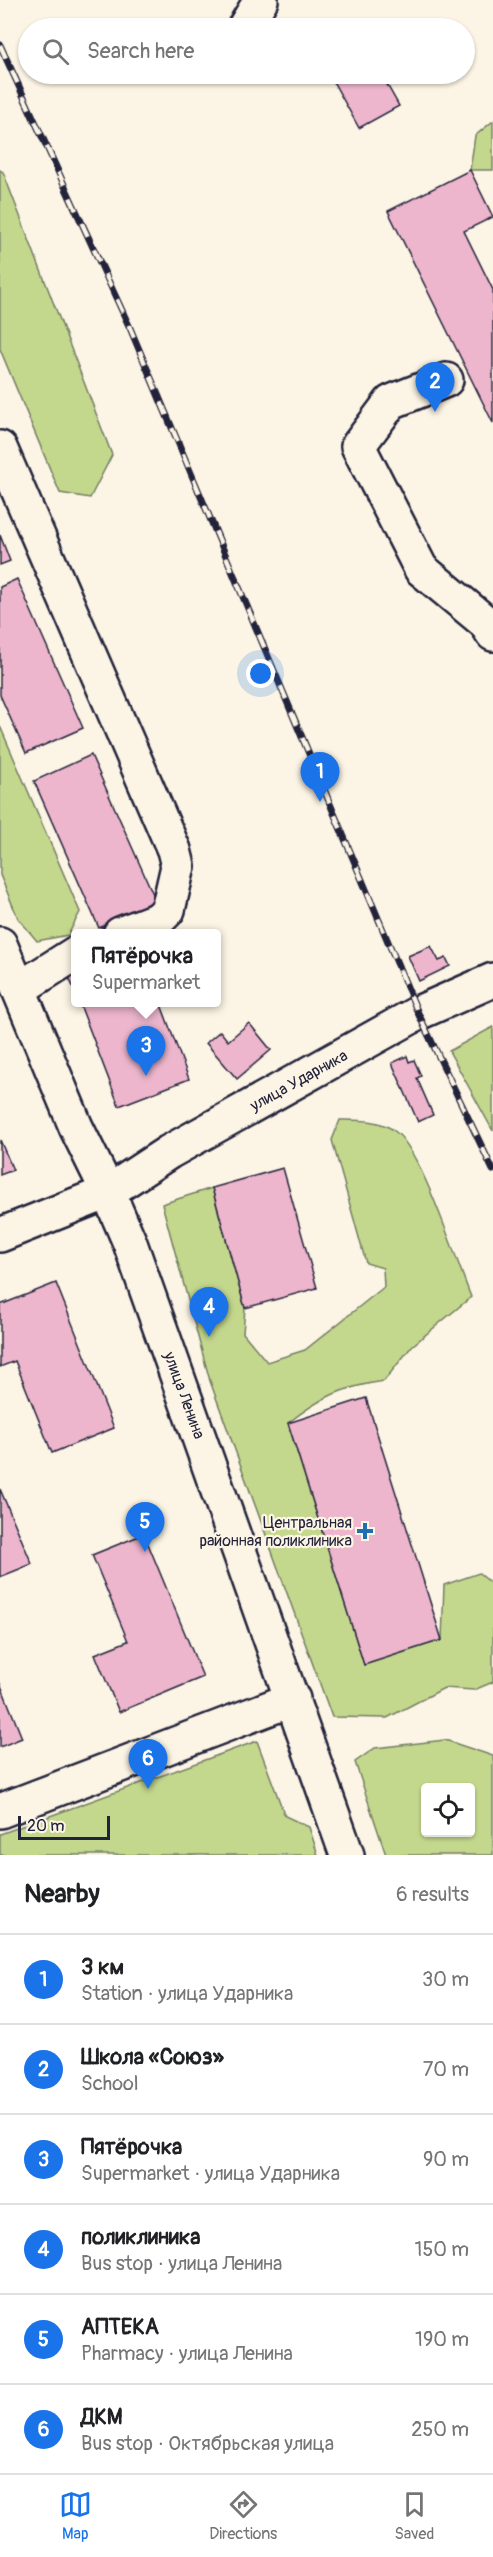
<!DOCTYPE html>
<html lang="en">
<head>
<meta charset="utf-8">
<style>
	body { margin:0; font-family:Pangolin,sans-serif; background:#f2f2f2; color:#202124 }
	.controls { position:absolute; right:18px; bottom:18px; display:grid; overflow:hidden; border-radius:6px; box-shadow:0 2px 4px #0004 }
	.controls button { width:54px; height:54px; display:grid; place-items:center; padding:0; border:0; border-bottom:2px solid #e0e0e0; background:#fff; color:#202124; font:30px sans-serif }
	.scale { position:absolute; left:18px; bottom:15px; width:92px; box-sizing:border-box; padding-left:6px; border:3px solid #22223b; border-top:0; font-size:16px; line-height:21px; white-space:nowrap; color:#22223b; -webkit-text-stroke:4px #fcf5e5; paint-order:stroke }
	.you { position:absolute; left:261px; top:674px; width:21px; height:21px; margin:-15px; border:4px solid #fff; border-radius:50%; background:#1a73e8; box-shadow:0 0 0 9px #1a73e833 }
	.badge { display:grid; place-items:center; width:39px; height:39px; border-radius:50%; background:#1a73e8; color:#fff; font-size:20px; font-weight:700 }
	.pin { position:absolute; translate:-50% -50px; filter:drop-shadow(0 2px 3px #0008) }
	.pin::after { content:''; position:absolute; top:32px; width:21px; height:18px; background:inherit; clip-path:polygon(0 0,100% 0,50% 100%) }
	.popup { position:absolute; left:71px; top:929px; width:150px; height:78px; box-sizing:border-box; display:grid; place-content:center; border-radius:6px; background:#fff; filter:drop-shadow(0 2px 4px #0005); font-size:20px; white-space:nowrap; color:#757577 }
	.popup b { font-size:22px; color:#202124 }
	.popup::after { content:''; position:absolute; left:50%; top:100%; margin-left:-12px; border:12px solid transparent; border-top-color:#fff }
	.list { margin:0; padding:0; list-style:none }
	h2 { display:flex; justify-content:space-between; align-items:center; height:78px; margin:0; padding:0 24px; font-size:26px }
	h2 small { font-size:20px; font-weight:400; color:#757577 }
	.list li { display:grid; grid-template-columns:39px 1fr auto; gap:18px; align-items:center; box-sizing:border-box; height:90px; padding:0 24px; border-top:2px solid #e0e0e0 }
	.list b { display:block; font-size:22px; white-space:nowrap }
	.list p { margin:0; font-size:20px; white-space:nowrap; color:#757577 }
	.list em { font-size:20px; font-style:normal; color:#757577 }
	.icon { flex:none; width:33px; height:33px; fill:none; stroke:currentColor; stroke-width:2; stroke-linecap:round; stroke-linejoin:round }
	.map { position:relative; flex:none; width:493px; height:1855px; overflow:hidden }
	.search { position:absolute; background:#fff; box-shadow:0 2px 4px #0004; left:18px; right:18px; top:18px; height:66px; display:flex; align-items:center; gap:15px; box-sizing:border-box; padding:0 21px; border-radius:33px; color:#757577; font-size:22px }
	.sheet { height:618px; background:#fff }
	nav { display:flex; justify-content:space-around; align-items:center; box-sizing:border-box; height:84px; border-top:2px solid #e0e0e0; background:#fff; font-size:16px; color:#757577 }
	nav a { display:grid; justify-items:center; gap:3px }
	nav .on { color:#1a73e8 }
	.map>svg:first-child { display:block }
	.green { fill:#c4d88d; stroke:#737d64; stroke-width:1.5; fill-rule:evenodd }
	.building { fill:#edb6cd; stroke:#22223b; stroke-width:1.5 }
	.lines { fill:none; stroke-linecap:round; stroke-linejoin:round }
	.minor-casing { stroke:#22223b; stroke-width:38 }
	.major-casing { stroke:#22223b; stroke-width:38 }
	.minor { stroke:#fcf5e5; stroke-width:33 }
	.major { stroke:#fcf5e5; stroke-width:33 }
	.rail-casing { stroke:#22223b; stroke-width:7 }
	.rail { stroke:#fcf5e5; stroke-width:4.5; stroke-dasharray:14; stroke-linecap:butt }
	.poi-dot { fill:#1f6fb2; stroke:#fcf5e5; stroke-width:2 }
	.labels { text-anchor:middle; stroke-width:4.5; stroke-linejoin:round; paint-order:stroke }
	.street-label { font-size:16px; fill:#22223b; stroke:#fcf5e5 }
	.poi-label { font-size:16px; fill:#22223b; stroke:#fcf5e5; text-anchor:end }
</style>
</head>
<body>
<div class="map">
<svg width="493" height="1855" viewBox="0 0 493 1855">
	<rect width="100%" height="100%" fill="#fcf5e5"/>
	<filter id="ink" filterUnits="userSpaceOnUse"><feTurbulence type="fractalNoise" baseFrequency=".0167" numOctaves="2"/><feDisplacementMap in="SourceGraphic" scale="12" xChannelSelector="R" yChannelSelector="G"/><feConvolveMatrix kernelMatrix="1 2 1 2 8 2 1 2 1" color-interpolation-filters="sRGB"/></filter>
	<g filter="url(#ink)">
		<!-- green -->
		<g class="green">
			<path d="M493 121V170H470L475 136Z"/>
			<path d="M0 170 3 172 112 455 90 498 60 493 0 349Z"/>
			<path d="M0 726 80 912 68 935 37 941 18 918 0 875Z"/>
			<path d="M493 1027V1131L449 1051Z"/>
			<path d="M340 1120C358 1120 382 1119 397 1133 422 1154 457 1262 471 1297L412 1346 384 1381C342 1387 321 1397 288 1423L364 1664 442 1640 444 1585 479 1573 493 1585V1682L474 1690 444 1688 387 1718 332 1717 210 1381 162 1204 212 1188 245 1308 243 1333 267 1362 305 1350 384 1287 383 1268 366 1263 332 1140Z"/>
			<path d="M445 1740 493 1756V1855H386L355 1762 375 1748ZM426 1788H470V1832H426Z"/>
			<path d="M257 1741 285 1816 309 1827 318 1855H0V1834Z"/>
		</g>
		<!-- building -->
		<g class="building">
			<path d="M329 74H381L399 106 359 128Z"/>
			<path d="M470 170 493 217 464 231 493 290V423L388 211Z"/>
			<path d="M0 535 10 561 0 565Z"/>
			<path d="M17 579 83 728 26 753 0 695V587Z"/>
			<path d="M91 755 157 903 99 928 34 781Z"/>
			<path d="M431 946 439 961 446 958 450 966 419 981 408 956Z"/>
			<path d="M76 975V993L69 978Z"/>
			<path d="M79 1002H160L189 1079 119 1106Z"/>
			<path d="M249 1023 271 1050 237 1079 206 1043 220 1031 228 1041Z"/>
			<path d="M407 1056 409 1062 414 1060 421 1076 417 1078 433 1115 418 1122 392 1063Z"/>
			<path d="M0 1140 13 1170 0 1175Z"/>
			<path d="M283 1168 317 1288 245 1308 212 1188Z"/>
			<path d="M56 1283 114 1428 52 1453 15 1361 0 1367V1305Z"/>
			<path d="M366 1398 442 1640 364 1665 288 1423Z"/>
			<path d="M0 1489 32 1564 0 1577Z"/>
			<path d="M144 1534 203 1677 119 1712 95 1654 128 1641 92 1555Z"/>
			<path d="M0 1683 22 1738 0 1747Z"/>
		</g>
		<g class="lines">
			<defs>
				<g id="minor">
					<path d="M244 28 261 0"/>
					<path d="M446 380 391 402 358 446 421 569 485 622 493 634"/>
					<path d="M0 448 174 850 178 866 168 910 159 919 120 934"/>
					<path d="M0 944 76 1127 108 1192 0 1235"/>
					<path d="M19 989 76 953"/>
					<path d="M0 1811 293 1699"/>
				</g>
				<g id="major">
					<path id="s1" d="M347 1855 130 1243 108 1192 169 1152 418 1013 493 980"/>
				</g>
			</defs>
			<!-- minor casing -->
			<use href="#minor" class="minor-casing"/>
			<!-- major casing -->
			<use href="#major" class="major-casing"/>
			<!-- minor -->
			<use href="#minor" class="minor"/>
			<!-- major -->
			<use href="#major" class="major"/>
			<defs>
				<path id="rail" d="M0 45 130 328 418 1013 493 1170"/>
			</defs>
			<!-- rail casing -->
			<use href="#rail" class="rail-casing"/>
			<!-- rail -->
			<use href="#rail" class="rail"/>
		</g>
	</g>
	<!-- markers -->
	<path class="poi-dot" d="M362 1522h6v6h6v6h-6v6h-6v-6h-6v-6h6z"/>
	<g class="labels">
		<!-- street labels -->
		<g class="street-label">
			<text dy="6" stroke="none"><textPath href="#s1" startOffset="926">улица Ударника</textPath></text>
			<text transform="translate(185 1395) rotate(70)" y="6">улица Ленина</text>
		</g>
		<!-- poi labels -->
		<g class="poi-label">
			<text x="352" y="1528">Центральная<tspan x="352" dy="18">районная поликлиника</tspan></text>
		</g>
	</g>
</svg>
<div class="controls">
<button><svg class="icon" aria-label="locate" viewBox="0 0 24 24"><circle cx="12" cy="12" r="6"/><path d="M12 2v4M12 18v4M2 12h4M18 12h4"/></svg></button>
</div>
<div class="scale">20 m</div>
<div class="you"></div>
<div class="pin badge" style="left:320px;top:802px">1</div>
<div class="pin badge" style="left:435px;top:412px">2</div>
<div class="pin badge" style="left:146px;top:1076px">3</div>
<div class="popup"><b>Пятёрочка</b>Supermarket</div>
<div class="pin badge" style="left:209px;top:1337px">4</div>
<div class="pin badge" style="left:145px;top:1552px">5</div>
<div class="pin badge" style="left:148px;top:1789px">6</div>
<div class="search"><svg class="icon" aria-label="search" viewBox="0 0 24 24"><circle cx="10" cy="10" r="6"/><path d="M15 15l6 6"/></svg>Search here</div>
</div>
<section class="sheet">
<h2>Nearby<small>6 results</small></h2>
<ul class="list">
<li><span class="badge">1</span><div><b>3 км</b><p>Station · улица Ударника</p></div><em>30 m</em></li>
<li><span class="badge">2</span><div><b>Школа «Союз»</b><p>School</p></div><em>70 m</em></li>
<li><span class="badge">3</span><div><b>Пятёрочка</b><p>Supermarket · улица Ударника</p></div><em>90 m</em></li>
<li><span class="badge">4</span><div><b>поликлиника</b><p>Bus stop · улица Ленина</p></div><em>150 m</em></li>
<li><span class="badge">5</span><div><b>АПТЕКА</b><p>Pharmacy · улица Ленина</p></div><em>190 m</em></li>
<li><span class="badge">6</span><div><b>ДКМ</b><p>Bus stop · Октябрьская улица</p></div><em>250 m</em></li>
</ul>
</section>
<nav>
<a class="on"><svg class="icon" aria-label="map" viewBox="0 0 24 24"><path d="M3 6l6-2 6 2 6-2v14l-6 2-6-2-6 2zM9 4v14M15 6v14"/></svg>Map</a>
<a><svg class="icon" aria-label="directions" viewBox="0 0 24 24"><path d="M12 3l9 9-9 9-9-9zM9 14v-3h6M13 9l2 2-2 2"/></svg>Directions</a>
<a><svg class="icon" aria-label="saved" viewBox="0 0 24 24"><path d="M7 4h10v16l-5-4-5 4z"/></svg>Saved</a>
</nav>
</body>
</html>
